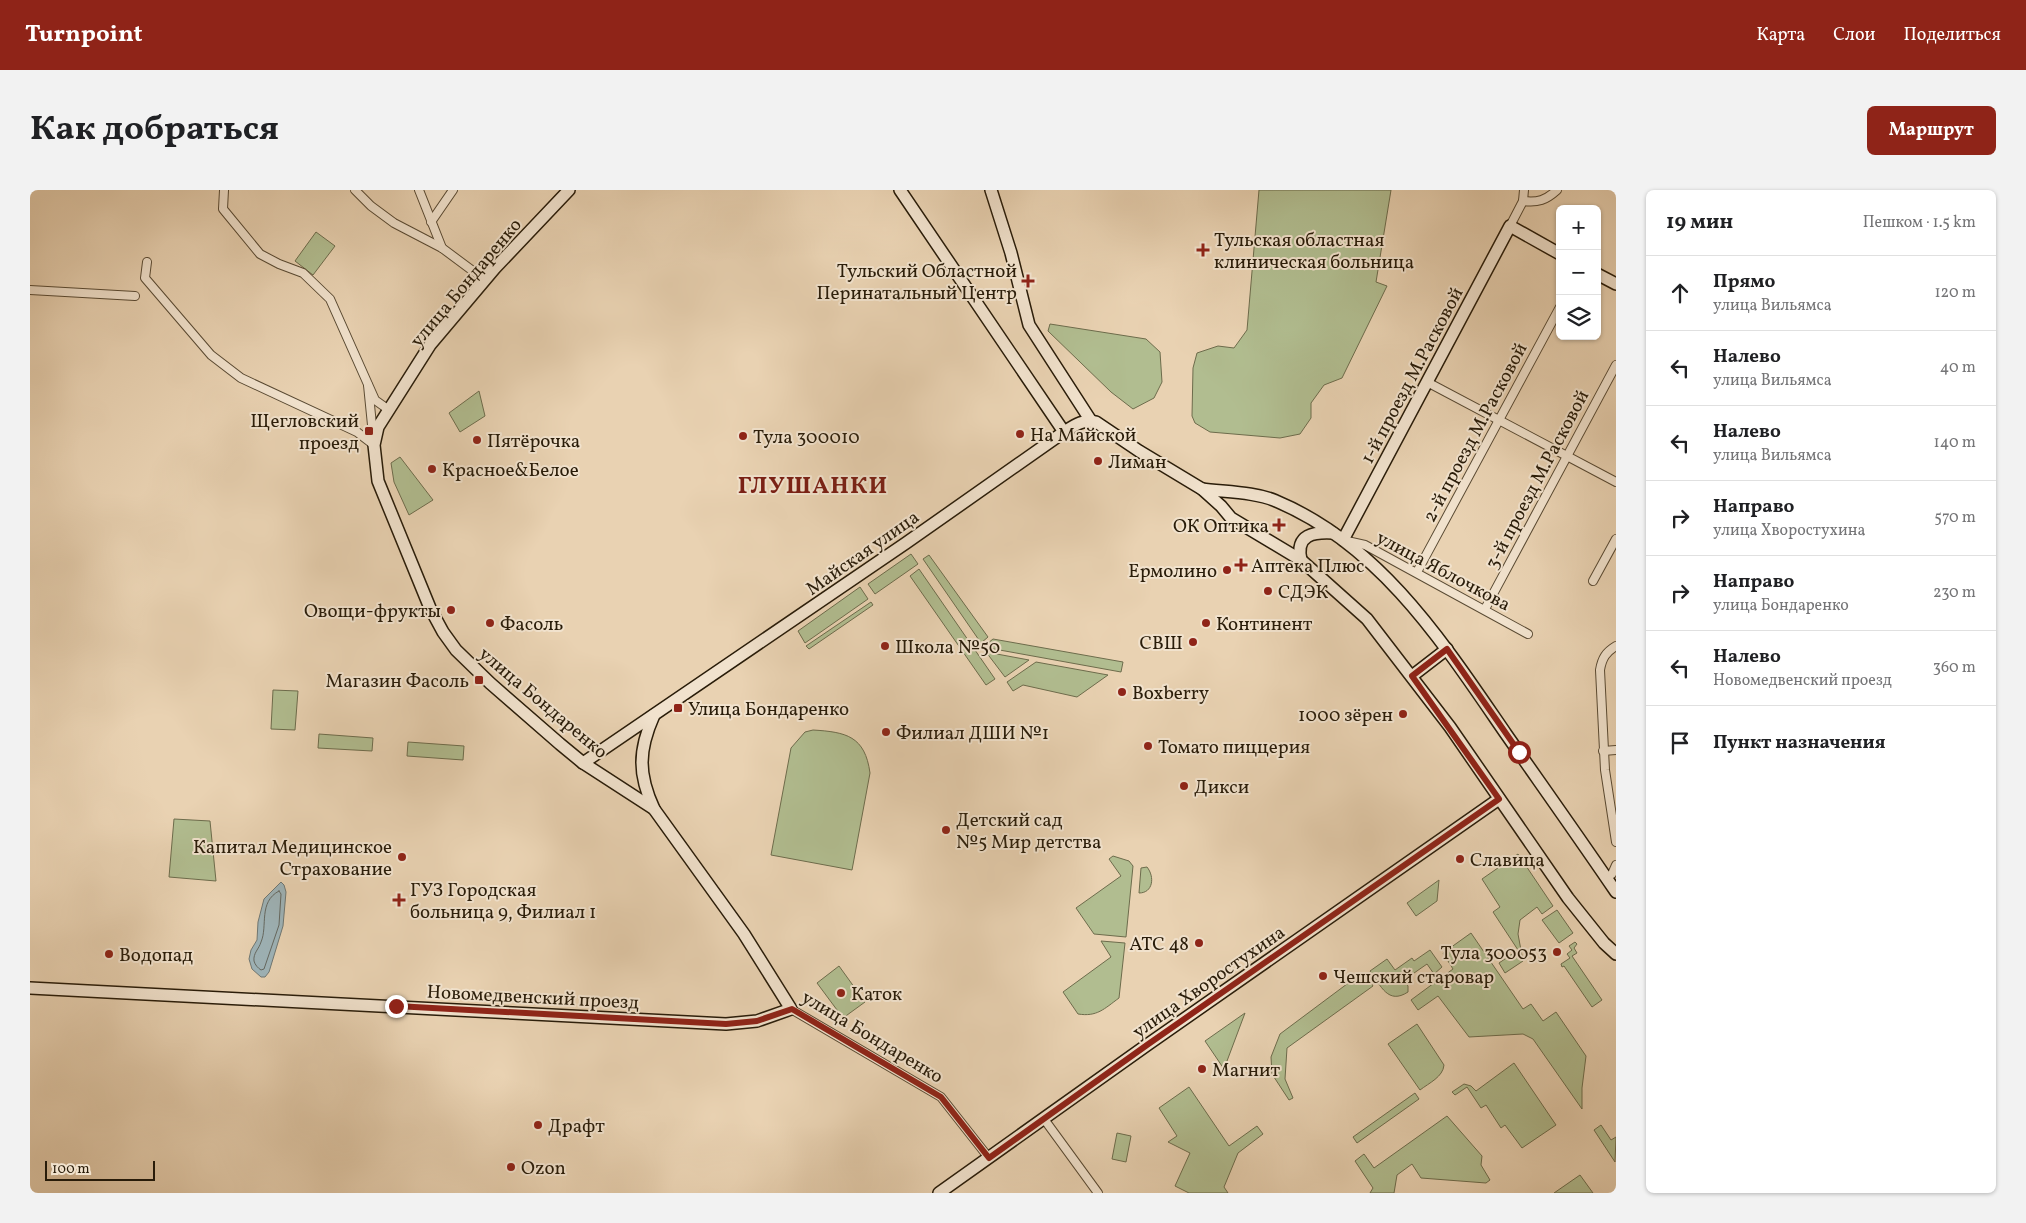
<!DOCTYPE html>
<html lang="ru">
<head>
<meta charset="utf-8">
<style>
	body { margin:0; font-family:Vollkorn,serif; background:#f2f2f2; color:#202124 }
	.controls { position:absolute; right:15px; top:15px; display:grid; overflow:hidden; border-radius:8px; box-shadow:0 1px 4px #0004 }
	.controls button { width:45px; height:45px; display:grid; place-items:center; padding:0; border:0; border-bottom:1px solid #e0e0e0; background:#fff; color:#202124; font:25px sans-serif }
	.scale { position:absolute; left:15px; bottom:12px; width:110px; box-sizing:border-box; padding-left:5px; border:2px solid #291c09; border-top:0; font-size:14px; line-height:18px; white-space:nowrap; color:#291c09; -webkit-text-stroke:4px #f1e2cd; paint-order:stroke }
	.stop { position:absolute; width:15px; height:15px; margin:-11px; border:4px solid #8f2418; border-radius:50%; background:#fff }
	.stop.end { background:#8f2418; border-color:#fff; box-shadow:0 1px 5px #0008 }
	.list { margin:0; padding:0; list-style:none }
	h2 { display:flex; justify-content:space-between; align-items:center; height:65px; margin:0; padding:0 20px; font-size:21px }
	h2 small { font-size:16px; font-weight:400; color:#757577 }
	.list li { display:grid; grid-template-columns:32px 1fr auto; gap:15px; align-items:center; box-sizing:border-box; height:75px; padding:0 20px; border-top:1px solid #e0e0e0 }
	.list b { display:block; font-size:19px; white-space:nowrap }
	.list p { margin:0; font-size:16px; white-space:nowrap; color:#757577 }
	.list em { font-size:16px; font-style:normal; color:#757577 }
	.icon { flex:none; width:28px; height:28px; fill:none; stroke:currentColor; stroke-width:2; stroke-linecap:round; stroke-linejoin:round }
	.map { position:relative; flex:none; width:1586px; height:1003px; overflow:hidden; border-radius:8px }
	header { display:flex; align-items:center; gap:30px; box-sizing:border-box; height:70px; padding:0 25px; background:#8f2418; color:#fff }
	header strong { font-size:24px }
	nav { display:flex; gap:28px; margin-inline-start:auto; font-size:18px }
	.intro { display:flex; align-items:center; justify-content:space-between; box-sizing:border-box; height:120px; padding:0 30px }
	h1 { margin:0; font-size:35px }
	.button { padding:12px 22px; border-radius:8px; background:#8f2418; color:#fff; font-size:18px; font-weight:700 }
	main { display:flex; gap:30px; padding:0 30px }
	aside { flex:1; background:#fff; border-radius:8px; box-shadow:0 1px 4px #0004 }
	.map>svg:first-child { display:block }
	.green { fill:#b1bd90; stroke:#6d6c4c }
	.water { fill:#9eb4b9; stroke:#6f7773 }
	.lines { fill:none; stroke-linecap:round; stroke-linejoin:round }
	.shore { stroke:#646861; stroke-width:1 }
	.street-casing { stroke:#594a33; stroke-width:10 }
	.secondary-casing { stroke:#291c09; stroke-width:14 }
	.street { stroke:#f1e2cd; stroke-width:8 }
	.secondary { stroke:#f1e2cd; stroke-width:11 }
	.route { stroke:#8f2418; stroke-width:6 }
	.poi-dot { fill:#8f2418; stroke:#f1e2cd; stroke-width:2 }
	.labels { text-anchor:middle; stroke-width:4; stroke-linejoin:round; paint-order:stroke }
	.poi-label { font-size:19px; fill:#291c09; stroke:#f1e2cd; text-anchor:start }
	.street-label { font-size:19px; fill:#291c09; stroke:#f1e2cd }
	.district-label { font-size:24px; font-weight:bold; letter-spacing:1px; fill:#7a1f14; stroke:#f1e2cd }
</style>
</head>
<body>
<header>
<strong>Turnpoint</strong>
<nav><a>Карта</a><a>Слои</a><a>Поделиться</a></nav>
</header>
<div class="intro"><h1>Как добраться</h1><a class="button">Маршрут</a></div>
<main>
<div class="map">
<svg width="1586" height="1003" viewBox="0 0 1586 1003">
	<rect width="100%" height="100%" fill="#e9d2b2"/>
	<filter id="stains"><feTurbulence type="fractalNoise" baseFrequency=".004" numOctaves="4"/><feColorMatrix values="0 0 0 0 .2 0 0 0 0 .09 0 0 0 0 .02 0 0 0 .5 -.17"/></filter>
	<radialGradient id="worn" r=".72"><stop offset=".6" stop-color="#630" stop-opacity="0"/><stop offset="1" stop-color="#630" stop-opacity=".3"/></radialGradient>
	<!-- green -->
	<g class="green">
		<path d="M1229 0H1361L1346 92 1357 96 1312 188 1294 195 1281 213V228L1270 244 1250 248 1180 242 1165 233 1162 226 1163 178 1167 163 1188 156 1204 158 1217 140Z"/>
		<path d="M286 42 305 56 283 85 265 71Z"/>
		<path d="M1020 134 1116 149 1130 162 1132 192 1124 208 1103 219 1081 202 1018 141Z"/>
		<path d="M449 201 455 226 430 242 419 223Z"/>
		<path d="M370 267 403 310 379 325 364 292 361 273Z"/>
		<path d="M881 364 888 374 845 404 838 394Z"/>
		<path d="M899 365 958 447 951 453 893 369Z"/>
		<path d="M889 379 965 489 956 495 880 386Z"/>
		<path d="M830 397 838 409 775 453 768 441Z"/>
		<path d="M841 412 843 415 779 459 776 456Z"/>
		<path d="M963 449 1093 472 1091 482 953 457Z"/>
		<path d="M956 462 999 470 975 487Z"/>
		<path d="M1006 472 1078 485 1047 507 993 495 983 501 977 492Z"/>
		<path d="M243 500 268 501 265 540 241 539Z"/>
		<path d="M783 540C816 542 835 546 840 583L822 680 741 665 761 558 775 542Z"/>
		<path d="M289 544 343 548 342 561 288 558Z"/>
		<path d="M378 552 434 556 433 570 377 566Z"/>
		<path d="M144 629 180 631 186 691 139 687Z"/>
		<path d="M1488 664 1523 716 1512 724 1507 717 1490 730 1488 744 1493 771 1475 783 1469 773 1488 760 1463 722 1470 717 1452 689Z"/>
		<path d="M1083 666 1099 671 1103 676 1096 747 1064 744 1046 718 1091 686 1079 669Z"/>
		<path d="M1117 677C1125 687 1123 703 1109 703L1111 678Z"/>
		<path d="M1409 690 1407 711 1386 726 1377 713Z"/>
		<path d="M1527 720 1543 743 1529 753 1512 730Z"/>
		<path d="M1441 743 1493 819 1501 814 1513 831 1526 822 1556 866 1552 898V919L1503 849 1493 844 1439 847 1408 806 1388 820 1381 810 1423 779 1413 763Z"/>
		<path d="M1071 751 1095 753 1089 808C1074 819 1067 827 1048 824L1033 802 1081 767Z"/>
		<path d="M1545 752 1547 754 1544 758 1547 763 1542 766 1572 810 1562 817 1534 776 1532 777 1531 774 1540 768 1537 764 1542 760 1539 756Z"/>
		<path d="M1400 760 1412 777 1404 784 1397 774 1374 790 1378 796V802C1358 815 1351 796 1340 781L1357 769 1365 780 1382 768 1384 771Z"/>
		<path d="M809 776 835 812 813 828 787 793Z"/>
		<path d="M1329 785 1339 790 1343 796 1257 858 1255 889 1263 908 1259 910 1242 884 1241 867 1250 844Z"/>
		<path d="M1215 823 1194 879 1175 851Z"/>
		<path d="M1387 834 1414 875C1413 887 1399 893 1390 900L1358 854Z"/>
		<path d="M1484 873 1526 935 1492 958 1475 935 1471 938 1456 915 1451 918 1437 897 1425 905 1422 902 1434 894 1441 896 1446 901Z"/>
		<path d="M1159 897 1199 956 1227 936 1233 944 1208 963 1194 997 1198 1003H1159L1145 996 1160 963 1138 952 1147 946 1129 918Z"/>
		<path d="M1385 903 1389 909 1327 953 1323 947Z"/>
		<path d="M1417 926 1452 966 1451 975 1460 990 1456 993 1391 988 1382 974 1367 985 1364 1003H1340L1343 998 1325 971 1334 964 1344 978Z"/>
		<path d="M1571 935 1581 950 1586 947 1585 972 1564 940Z"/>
		<path d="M1087 943 1101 946 1096 972 1082 969Z"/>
		<path d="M1550 985 1563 1003H1524Z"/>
	</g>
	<!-- water -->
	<path class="water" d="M251 692 254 695 256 702 253 736 239 782 235 787H231L222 779 219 769 221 760 227 750 228 732 234 709Z"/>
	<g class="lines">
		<!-- shore -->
		<path class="shore" d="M249 701 251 704 249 735 234 779 231 780C228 778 225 775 224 771 223 763 229 759 231 752 238 736 228 712 249 701Z"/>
		<defs>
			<g id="street">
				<path d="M194 0 193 19 230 64 249 74 273 83 300 109 345 210 359 220"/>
				<path d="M325 0 341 16 364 33 412 58 455 90"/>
				<path d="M389 0 412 58"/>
				<path d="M1493 11C1508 13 1516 10 1527 0"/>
				<path d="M401 32 423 0"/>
				<path d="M1480 36 1493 11 1494 0"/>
				<path d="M117 72 115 88 181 165 211 188 327 242 344 255 338 195"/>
				<path d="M0 100 105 106"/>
				<path d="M1397 192 1586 292"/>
				<path d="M1317 351 1335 355 1498 444"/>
				<path d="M1387 382 1530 117"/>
				<path d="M1563 391 1586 349"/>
				<path d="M1455 419 1586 175"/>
				<path d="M1586 456C1576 462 1572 468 1570 480L1575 580 1586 652"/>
				<path d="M1573 561 1586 560"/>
				<path d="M1576 688 1582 684 1586 675"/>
				<path d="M761 819 911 907 959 968"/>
				<path d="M1014 929 1068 1003"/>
			</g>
			<g id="secondary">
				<path d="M870 0 1034 242"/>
				<path d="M961 0 981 63 999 135 1061 231"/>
				<path d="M1567 84 1586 94"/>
				<path d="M1172 299C1194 302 1226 302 1246 311 1351 355 1414 454 1476 544 1513 597 1550 649 1586 702"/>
				<path d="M1313 350 1480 36 1530 64"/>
				<path d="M1271 370C1265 344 1284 342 1303 343"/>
				<path d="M1382 486 1417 459"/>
				<path d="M624 525C608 561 608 584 624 619"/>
				<path d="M553 573 876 353 1034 242C1045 235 1053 229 1066 232L1109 261 1172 299 1191 316 1201 328 1271 370 1337 429 1420 537 1538 708 1574 753 1586 764"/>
				<path d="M0 798 696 834 727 831 761 819 714 744 624 619 553 573 530 554 460 493 426 460 413 442 400 418 348 291 344 255 348 237 400 155 465 78 539 0"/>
				<path d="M909 1003 1117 855 1469 609"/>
			</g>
		</defs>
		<!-- street casing -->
		<use href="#street" class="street-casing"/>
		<!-- secondary casing -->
		<use href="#secondary" class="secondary-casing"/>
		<!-- street -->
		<use href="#street" class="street"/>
		<!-- secondary -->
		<use href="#secondary" class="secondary"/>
	</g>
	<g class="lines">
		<!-- route -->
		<path class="route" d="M366 816 696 834 727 831 762 819 911 907 959 968 1117 855 1469 609 1382 486 1417 459 1489 562"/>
	</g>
	<!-- markers -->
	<g class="poi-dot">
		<path d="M1170.5 52.5h5v5h5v5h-5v5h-5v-5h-5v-5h5z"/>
		<path d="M995.5 83.5h5v5h5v5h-5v5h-5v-5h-5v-5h5z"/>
		<rect x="334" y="236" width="10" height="10" rx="2.5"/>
		<circle cx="990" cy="244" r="5"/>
		<circle cx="713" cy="246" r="5"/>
		<circle cx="447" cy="250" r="5"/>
		<circle cx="1068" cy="271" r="5"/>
		<circle cx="402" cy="279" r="5"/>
		<path d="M1246.5 327.5h5v5h5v5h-5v5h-5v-5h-5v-5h5z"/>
		<path d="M1208.5 367.5h5v5h5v5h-5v5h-5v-5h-5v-5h5z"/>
		<circle cx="1197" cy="380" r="5"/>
		<circle cx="1238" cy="401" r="5"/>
		<circle cx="421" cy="420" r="5"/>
		<circle cx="460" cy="433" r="5"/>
		<circle cx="1176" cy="433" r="5"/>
		<circle cx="1163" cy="452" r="5"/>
		<circle cx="855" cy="456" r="5"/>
		<rect x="444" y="485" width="10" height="10" rx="2.5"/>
		<circle cx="1092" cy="502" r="5"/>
		<rect x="643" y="513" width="10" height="10" rx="2.5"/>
		<circle cx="1373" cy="524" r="5"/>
		<circle cx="856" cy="542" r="5"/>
		<circle cx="1118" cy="556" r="5"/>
		<circle cx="1154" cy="596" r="5"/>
		<circle cx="916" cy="640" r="5"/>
		<circle cx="372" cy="667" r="5"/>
		<circle cx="1430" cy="669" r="5"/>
		<path d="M366.5 702.5h5v5h5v5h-5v5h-5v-5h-5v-5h5z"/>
		<circle cx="1169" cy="753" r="5"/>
		<circle cx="1527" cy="762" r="5"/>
		<circle cx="79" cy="764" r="5"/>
		<circle cx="1293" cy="786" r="5"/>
		<circle cx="811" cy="803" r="5"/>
		<circle cx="1172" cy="879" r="5"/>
		<circle cx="508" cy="935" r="5"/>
		<circle cx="481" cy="977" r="5"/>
	</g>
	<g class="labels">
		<!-- poi labels -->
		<g class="poi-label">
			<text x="1184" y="56">Тульская областная<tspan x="1184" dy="22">клиническая больница</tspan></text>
			<text x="987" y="87" text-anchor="end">Тульский Областной<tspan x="987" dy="22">Перинатальный Центр</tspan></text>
			<text x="329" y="237" text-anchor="end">Щегловский<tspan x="329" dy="22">проезд</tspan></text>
			<text x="1000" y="251">На Майской</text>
			<text x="723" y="253">Тула 300010</text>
			<text x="457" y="257">Пятёрочка</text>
			<text x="1078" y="278">Лиман</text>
			<text x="412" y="286">Красное&amp;Белое</text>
			<text x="1239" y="342" text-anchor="end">ОК Оптика</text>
			<text x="1221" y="382">Аптека Плюс</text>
			<text x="1187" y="387" text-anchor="end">Ермолино</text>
			<text x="1248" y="408">СДЭК</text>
			<text x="411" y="427" text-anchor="end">Овощи-фрукты</text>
			<text x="470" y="440">Фасоль</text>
			<text x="1186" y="440">Континент</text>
			<text x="1153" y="459" text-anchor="end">СВШ</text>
			<text x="865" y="463">Школа №50</text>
			<text x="439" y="497" text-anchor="end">Магазин Фасоль</text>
			<text x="1102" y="509">Boxberry</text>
			<text x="658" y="525">Улица Бондаренко</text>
			<text x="1363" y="531" text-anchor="end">1000 зёрен</text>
			<text x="866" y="549">Филиал ДШИ №1</text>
			<text x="1128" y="563">Томато пиццерия</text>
			<text x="1164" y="603">Дикси</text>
			<text x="926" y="636">Детский сад<tspan x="926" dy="22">№5 Мир детства</tspan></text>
			<text x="362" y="663" text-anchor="end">Капитал Медицинское<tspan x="362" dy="22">Страхование</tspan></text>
			<text x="1440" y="676">Славица</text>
			<text x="380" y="706">ГУЗ Городская<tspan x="380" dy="22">больница 9, Филиал 1</tspan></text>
			<text x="1159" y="760" text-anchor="end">АТС 48</text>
			<text x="1517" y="769" text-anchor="end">Тула 300053</text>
			<text x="89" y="771">Водопад</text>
			<text x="1303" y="793">Чешский старовар</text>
			<text x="821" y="810">Каток</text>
			<text x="1182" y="886">Магнит</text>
			<text x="518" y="942">Драфт</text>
			<text x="491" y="984">Ozon</text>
		</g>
		<!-- street labels -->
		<g class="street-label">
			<text transform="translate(435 92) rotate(-50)" y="7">улица Бондаренко</text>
			<text transform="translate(1381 185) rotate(-62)" y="7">1-й проезд М.Расковой</text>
			<text transform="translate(1444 242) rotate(-62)" y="7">2-й проезд М.Расковой</text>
			<text transform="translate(1506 289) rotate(-62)" y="7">3-й проезд М.Расковой</text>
			<text transform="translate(832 362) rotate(-35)" y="7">Майская улица</text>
			<text transform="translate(1414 380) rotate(28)" y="7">улица Яблочкова</text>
			<text transform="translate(514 512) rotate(40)" y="7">улица Бондаренко</text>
			<text transform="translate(1178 791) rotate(-35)" y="7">улица Хворостухина</text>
			<text transform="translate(503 806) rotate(3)" y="7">Новомедвенский проезд</text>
			<text transform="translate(843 846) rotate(31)" y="7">улица Бондаренко</text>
		</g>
		<!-- district labels -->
		<g class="district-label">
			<text x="783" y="303">ГЛУШАНКИ</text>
		</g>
	</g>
	<rect width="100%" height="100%" filter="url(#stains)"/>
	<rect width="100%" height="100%" fill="url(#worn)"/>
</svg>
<div class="controls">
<button>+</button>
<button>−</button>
<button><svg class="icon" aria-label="layers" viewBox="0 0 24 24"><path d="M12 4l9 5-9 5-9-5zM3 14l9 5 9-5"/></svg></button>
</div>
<div class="scale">100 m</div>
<div class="stop" style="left:1489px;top:562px"></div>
<div class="stop end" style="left:366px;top:816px"></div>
</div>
<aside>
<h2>19 мин<small>Пешком · 1.5 km</small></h2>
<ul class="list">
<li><svg class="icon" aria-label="ahead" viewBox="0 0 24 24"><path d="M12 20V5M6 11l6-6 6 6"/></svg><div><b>Прямо</b><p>улица Вильямса</p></div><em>120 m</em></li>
<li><svg class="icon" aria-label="left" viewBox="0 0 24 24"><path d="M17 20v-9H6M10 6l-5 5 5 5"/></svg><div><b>Налево</b><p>улица Вильямса</p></div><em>40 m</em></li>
<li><svg class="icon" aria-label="left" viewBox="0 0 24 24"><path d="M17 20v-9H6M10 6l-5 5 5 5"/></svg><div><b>Налево</b><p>улица Вильямса</p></div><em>140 m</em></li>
<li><svg class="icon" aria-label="right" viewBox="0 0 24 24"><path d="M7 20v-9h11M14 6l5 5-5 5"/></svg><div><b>Направо</b><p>улица Хворостухина</p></div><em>570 m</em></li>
<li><svg class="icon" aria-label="right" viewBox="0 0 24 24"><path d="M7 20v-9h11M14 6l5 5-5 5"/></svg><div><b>Направо</b><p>улица Бондаренко</p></div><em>230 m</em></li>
<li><svg class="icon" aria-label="left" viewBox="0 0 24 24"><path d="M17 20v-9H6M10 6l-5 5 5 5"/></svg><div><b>Налево</b><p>Новомедвенский проезд</p></div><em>360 m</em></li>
<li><svg class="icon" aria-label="arrive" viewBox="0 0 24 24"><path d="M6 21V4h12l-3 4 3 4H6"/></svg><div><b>Пункт назначения</b></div></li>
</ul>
</aside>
</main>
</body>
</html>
